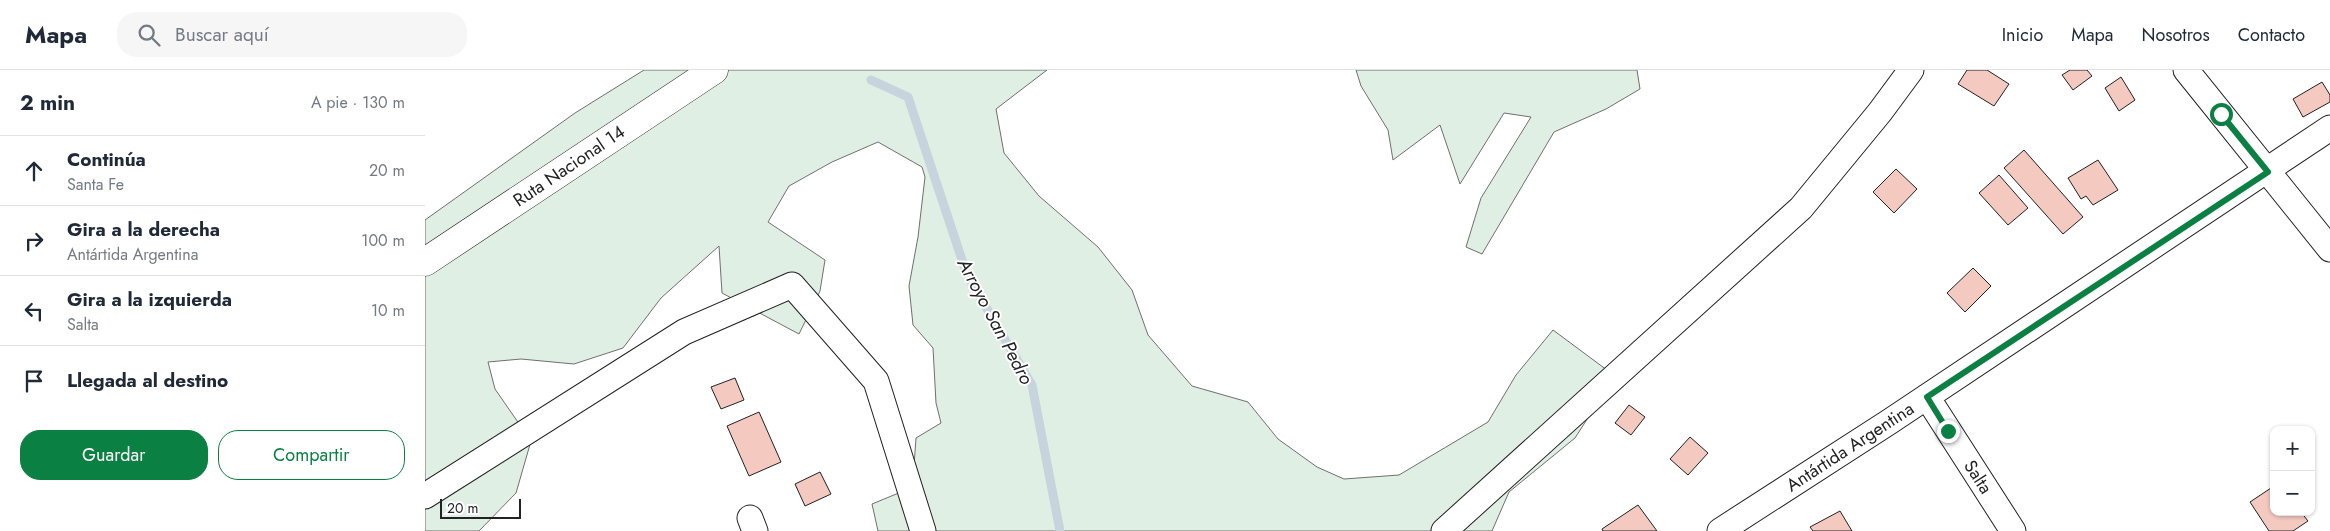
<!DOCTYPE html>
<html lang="es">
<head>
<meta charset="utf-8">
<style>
	body { margin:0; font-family:Jost,sans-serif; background:#f6f6f7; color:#1f2937 }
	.controls { position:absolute; right:15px; bottom:15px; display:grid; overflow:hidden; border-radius:10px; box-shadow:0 1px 4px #0004 }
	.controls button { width:45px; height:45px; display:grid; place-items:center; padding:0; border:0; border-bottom:1px solid #e0e1e3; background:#fff; color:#1f2937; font:25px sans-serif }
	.scale { position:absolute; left:15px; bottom:12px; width:81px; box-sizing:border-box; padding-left:5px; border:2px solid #222; border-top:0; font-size:14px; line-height:18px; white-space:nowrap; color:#222; -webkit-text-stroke:4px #fff; paint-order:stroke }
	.stop { position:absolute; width:15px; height:15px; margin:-11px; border:4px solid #0b8043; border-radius:50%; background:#fff }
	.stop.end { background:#0b8043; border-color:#fff; box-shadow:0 1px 5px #0008 }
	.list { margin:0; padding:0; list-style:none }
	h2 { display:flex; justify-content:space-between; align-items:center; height:65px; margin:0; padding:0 20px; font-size:21px }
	h2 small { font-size:16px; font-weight:400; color:#747a83 }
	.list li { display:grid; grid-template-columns:32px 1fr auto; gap:15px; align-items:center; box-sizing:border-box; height:70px; padding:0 20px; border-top:1px solid #e0e1e3 }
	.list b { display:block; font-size:19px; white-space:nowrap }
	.list p { margin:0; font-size:16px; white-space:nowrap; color:#747a83 }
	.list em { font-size:16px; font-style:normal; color:#747a83 }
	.actions { display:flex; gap:10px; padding:15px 20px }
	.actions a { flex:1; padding:11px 0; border:1px solid #0b8043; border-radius:20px; text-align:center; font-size:18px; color:#0b8043 }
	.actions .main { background:#0b8043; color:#fff }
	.icon { flex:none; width:28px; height:28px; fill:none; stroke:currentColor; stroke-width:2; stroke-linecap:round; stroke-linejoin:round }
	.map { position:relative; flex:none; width:1905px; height:461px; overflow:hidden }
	header { display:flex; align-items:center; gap:30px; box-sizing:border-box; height:70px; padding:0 25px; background:#fff; border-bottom:1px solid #e0e1e3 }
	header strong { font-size:24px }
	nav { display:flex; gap:28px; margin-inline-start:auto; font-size:18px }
	.search { width:350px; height:45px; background:#f6f6f7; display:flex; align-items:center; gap:12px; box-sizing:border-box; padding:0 18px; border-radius:20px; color:#747a83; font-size:19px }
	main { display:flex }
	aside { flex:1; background:#fff }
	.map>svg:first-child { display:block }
	.green { fill:#e0efe3; stroke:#6f6f6f }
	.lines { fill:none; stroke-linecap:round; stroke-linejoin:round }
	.stream { stroke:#c7d3dd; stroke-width:9 }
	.building { fill:#f3c9c0; stroke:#222 }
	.street-casing { stroke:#222; stroke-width:27 }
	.highway-casing { stroke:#222; stroke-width:29 }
	.street { stroke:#fff; stroke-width:25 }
	.highway { stroke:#fff; stroke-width:28 }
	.route { stroke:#0b8043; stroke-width:6 }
	.labels { text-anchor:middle; stroke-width:4; stroke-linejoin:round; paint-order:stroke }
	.street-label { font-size:18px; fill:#222; stroke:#fff }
	.water-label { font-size:19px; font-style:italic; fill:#222; stroke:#fff }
</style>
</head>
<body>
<header>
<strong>Mapa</strong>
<div class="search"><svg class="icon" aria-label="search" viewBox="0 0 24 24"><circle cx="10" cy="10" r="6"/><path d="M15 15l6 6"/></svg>Buscar aquí</div>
<nav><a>Inicio</a><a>Mapa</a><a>Nosotros</a><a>Contacto</a></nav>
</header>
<main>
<aside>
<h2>2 min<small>A pie · 130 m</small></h2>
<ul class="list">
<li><svg class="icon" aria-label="ahead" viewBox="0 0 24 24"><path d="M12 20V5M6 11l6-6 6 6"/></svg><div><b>Continúa</b><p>Santa Fe</p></div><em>20 m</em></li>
<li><svg class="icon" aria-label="right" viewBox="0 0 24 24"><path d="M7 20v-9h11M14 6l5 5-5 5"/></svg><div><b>Gira a la derecha</b><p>Antártida Argentina</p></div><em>100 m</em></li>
<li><svg class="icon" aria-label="left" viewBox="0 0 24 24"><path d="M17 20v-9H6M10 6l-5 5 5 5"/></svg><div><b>Gira a la izquierda</b><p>Salta</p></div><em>10 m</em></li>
<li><svg class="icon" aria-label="arrive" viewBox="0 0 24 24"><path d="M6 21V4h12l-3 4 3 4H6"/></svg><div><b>Llegada al destino</b></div></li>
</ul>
<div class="actions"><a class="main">Guardar</a><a>Compartir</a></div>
</aside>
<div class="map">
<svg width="1905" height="461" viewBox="0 0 1905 461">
	<rect width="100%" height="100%" fill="#fff"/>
	<!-- green -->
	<g class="green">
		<path d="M219 0H622L571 39 579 83 614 126 673 177 707 220 723 265 767 316 823 332 853 369 892 397 919 409 974 405 1063 352 1091 305 1128 260 1190 306 1150 368 1084 422 1067 461H453L447 434 481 420 489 396 491 368 516 353 511 333 508 278 488 255 484 216 493 167 500 107 497 97 453 72 407 92 364 116 343 152 400 190 395 221 374 264 297 223 294 176 236 228 198 278 149 294 96 289 63 292 70 319 106 371 91 423 54 461H0V150L150 43Z"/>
		<path d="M931 0H1212L1215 19 1181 39 1129 62 1057 184 1041 177 1056 128 1106 47 1079 43 1035 114 1015 55 968 90 963 60 936 16Z"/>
	</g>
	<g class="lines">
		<!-- stream -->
		<path class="stream" d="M446 10 483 27 542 205 607 315 635 461"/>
	</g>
	<!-- building -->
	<g class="building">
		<path d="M1542 0H1562L1584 14 1569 36 1533 14Z"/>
		<path d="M1645 0H1662L1667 6 1648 20 1637 5Z"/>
		<path d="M1696 7 1710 30 1694 41 1680 18Z"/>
		<path d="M1897 12 1905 25V32L1878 47 1868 29Z"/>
		<path d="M1599 80 1658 147 1638 164 1579 98Z"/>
		<path d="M1673 90 1693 120 1668 135 1661 126 1656 129 1643 108Z"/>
		<path d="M1471 99 1492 119 1469 143 1448 122Z"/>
		<path d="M1574 105 1603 138 1583 155 1554 123Z"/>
		<path d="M1548 198 1566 216 1540 242 1522 223Z"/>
		<path d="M310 308 319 330 296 339 286 317Z"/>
		<path d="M1204 335 1220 347 1206 365 1190 353Z"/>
		<path d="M334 342 356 392 324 406 302 356Z"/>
		<path d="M1265 367 1283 383 1263 405 1245 389Z"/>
		<path d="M395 402 406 424 380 436 370 414Z"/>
		<path d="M1849 416V442H1876L1883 451 1868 461H1844L1825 432Z"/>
		<path d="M1213 435 1232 461H1178L1177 459Z"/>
		<path d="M1415 441 1427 461H1388L1385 457Z"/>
	</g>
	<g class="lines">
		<defs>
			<g id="street">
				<path d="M1761 0 1905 179"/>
				<path d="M1502 327 1588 461"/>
				<path d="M0 426 259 262 367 215 451 311 498 461"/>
				<path d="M325 448 330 461"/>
				<path d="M1019 461 1376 138 1455 42 1486 0"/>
				<path d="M1295 461 1464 352 1905 58"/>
			</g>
			<path id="highway" d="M0 192 289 0"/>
		</defs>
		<!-- street casing -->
		<use href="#street" class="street-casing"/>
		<!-- highway casing -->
		<use href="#highway" class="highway-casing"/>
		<!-- street -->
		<use href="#street" class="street"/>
		<!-- highway -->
		<use href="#highway" class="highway"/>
	</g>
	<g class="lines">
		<!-- route -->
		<path class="route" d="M1523 361 1502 327 1843 102 1796 44"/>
	</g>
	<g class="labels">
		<!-- street labels -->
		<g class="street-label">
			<text transform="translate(144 96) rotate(-34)" y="6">Ruta Nacional 14</text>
			<text transform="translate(1425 377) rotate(-33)" y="6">Antártida Argentina</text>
			<text transform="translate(1553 407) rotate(57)" y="6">Salta</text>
		</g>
		<!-- water labels -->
		<g class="water-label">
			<text transform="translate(571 251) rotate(62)" y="7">Arroyo San Pedro</text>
		</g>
	</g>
</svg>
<div class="controls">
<button>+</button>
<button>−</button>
</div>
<div class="scale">20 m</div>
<div class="stop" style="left:1796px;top:44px"></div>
<div class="stop end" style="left:1523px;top:361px"></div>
</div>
</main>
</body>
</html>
